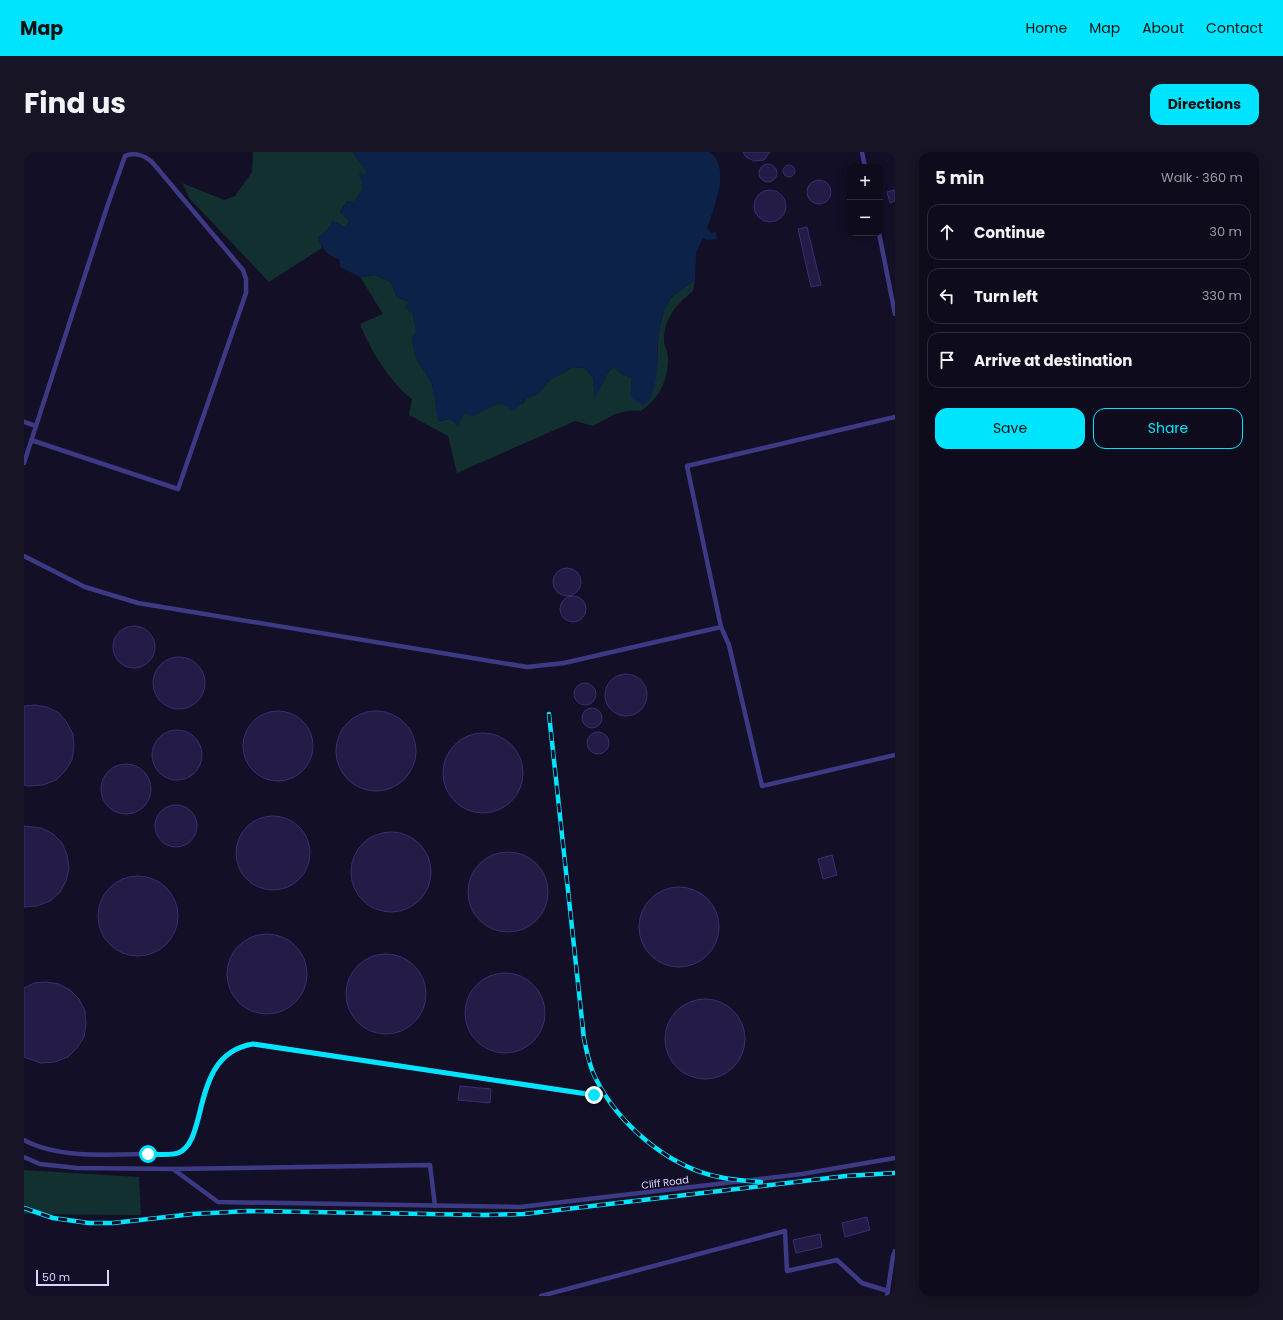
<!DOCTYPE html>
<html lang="en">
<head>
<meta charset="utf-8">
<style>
	body { margin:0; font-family:Poppins,sans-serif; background:#171425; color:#f1f3f6 }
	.controls { position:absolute; right:12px; top:12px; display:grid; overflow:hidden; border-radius:8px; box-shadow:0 2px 10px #0003 }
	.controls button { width:36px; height:36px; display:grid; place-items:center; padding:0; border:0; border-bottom:1px solid #2e2b3b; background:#0e0b1c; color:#f1f3f6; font:20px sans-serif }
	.scale { position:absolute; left:12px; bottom:10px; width:73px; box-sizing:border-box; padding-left:4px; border:2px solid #d9d4ff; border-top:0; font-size:11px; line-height:14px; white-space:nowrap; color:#d9d4ff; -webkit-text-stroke:3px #130f26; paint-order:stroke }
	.stop { position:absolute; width:12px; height:12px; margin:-9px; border:3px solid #00e5ff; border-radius:50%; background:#fff }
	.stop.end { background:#00e5ff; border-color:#fff; box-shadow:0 1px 4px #0008 }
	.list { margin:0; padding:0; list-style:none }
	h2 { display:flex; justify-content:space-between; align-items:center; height:52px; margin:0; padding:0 16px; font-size:17px }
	h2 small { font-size:13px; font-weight:400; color:#9b9ba3 }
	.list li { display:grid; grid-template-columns:26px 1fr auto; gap:12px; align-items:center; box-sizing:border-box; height:56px; margin:0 8px 8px; padding:0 8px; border:1px solid #2e2b3b; border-radius:12px }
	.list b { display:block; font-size:15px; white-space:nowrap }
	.list em { font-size:13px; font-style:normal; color:#9b9ba3 }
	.actions { display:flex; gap:8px; padding:12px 16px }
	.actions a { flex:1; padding:9px 0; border:1px solid #00e5ff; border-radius:12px; text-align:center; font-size:14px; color:#00e5ff }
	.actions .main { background:#00e5ff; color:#111 }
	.icon { flex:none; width:22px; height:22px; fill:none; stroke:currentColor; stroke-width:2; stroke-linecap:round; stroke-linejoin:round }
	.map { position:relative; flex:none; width:871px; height:1144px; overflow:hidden; border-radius:12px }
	header { display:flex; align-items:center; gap:24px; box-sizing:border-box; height:56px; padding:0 20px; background:#00e5ff; color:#111 }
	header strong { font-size:19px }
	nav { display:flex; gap:22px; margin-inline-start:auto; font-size:14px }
	.intro { display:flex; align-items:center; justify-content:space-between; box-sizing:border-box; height:96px; padding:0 24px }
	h1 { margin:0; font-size:28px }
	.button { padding:10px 18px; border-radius:12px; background:#00e5ff; color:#111; font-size:14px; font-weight:700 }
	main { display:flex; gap:24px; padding:0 24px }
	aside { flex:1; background:#0e0b1c; border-radius:12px; box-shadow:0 2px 10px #0003 }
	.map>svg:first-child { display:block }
	.green { fill:#12302f }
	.water { fill:#0c2248 }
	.building { fill:#241b47; stroke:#3b2d73 }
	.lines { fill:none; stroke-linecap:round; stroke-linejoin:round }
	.lane { stroke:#3d3a85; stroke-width:4.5 }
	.rail-casing { stroke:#00e5ff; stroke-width:4.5 }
	.rail { stroke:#130f26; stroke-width:3; stroke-dasharray:9; stroke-linecap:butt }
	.route { stroke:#00e5ff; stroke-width:5 }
	.labels { text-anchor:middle; stroke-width:3; stroke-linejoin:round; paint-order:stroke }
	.street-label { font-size:10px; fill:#d9d4ff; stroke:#130f26 }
</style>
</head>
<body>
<header>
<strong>Map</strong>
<nav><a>Home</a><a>Map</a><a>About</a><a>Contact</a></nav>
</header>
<div class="intro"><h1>Find us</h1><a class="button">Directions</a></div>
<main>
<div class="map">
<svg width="871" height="1144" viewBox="0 0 871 1144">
	<rect width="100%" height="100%" fill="#130f26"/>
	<!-- green -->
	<g class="green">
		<path d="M229 0H329L343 20 341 24 336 21 339 37 331 49H323L316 60 326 69 321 75 309 69 302 80 294 85 298 96 245 130 166 47 158 31 200 48 211 44 228 20Z"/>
		<path d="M351 123 367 130 373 145 385 150 381 156 389 161 392 180 388 187 391 204 408 232 415 269 426 267 440 261 449 264 475 251 498 252 503 246 514 242 526 228 549 215 561 216 569 226 571 245 584 220 590 215 598 222 608 226 607 235 634 210C632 194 636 157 648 145 655 138 664 134 671 128L669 139C653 152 640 166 640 188 640 194 644 200 644 206 644 229 636 245 617 259 596 257 587 264 569 274L551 269 433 321 424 284 385 263 388 247C367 232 345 196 336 172L359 162 336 125Z"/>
		<path d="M0 1018 115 1025 117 1063 0 1062Z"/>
	</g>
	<!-- water -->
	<path class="water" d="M329 0H686C708 18 689 56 683 77L687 81 692 80 693 87 683 88 679 86 672 101 671 128 647 145 638 163 633 195 634 210 630 237 625 249 619 253C602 245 607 242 608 226L598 222 590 215 584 220 571 246 569 226 561 216 549 215 526 228 514 242 503 246 490 259 475 251 449 264 440 261 434 274 426 267 414 269 408 232 391 204 388 187 392 180 389 161 381 156 385 150 373 145 367 130 351 123 336 125 316 115V108C304 103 298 98 294 85L302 80 309 69 321 75 326 69 316 61 323 49H331L339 37 335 21 341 24 343 20Z"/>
	<!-- building -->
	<g class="building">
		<path d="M719 0H746L740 8 730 9 722 5Z"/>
		<circle cx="744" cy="21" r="9"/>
		<circle cx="765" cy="19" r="6"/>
		<circle cx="795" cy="40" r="12"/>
		<circle cx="746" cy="54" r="16"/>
		<path d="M871 38V49L866 51 863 40Z"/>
		<path d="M783 75 797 133 787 135 774 77Z"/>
		<circle cx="543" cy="430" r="14"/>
		<circle cx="549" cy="457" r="13"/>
		<circle cx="110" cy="495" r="21"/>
		<circle cx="155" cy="531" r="26"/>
		<circle cx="602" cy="543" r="21"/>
		<circle cx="561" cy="542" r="11"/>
		<path d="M11 553 23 555 35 561 43 571 49 582 50 595 48 608 41 619 32 628 19 633 5 634 0 633V554Z"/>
		<circle cx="568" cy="566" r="10"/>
		<circle cx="352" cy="599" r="40"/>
		<circle cx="254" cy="594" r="35"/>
		<circle cx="153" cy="603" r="25"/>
		<circle cx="574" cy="591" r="11"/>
		<circle cx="459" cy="621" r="40"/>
		<circle cx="102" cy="637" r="25"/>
		<circle cx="152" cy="674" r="21"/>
		<circle cx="249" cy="701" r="37"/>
		<path d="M0 674 18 676 29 682 38 691 43 703 45 716 42 729 36 740 26 749 13 754 0 755Z"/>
		<circle cx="367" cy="720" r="40"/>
		<circle cx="484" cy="740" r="40"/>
		<path d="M808 703 813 723 799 727 794 707Z"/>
		<circle cx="114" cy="764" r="40"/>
		<circle cx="655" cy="775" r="40"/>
		<circle cx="243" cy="822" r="40"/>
		<circle cx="362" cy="842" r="40"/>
		<circle cx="481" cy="861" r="40"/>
		<path d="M22 830 35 832 46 838 55 847 61 859 62 872 60 885 53 896 44 905 31 910 17 911 0 905V836L10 831Z"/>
		<circle cx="681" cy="887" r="40"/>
		<path d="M436 934 467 937 466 951 434 948Z"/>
		<path d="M843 1065 846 1078 821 1085 818 1071Z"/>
		<path d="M796 1082 798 1095 772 1101 769 1088Z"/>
	</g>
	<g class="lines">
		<!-- lane -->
		<g class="lane">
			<path d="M838 0 841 15"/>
			<path d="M855 81 871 162"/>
			<path d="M0 270 12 274"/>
			<path d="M0 311 83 55 101 4C110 0 120 3 128 10L219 118 222 127V141L154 337 7 288"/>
			<path d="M0 404 61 435 114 451 503 515 540 511 697 475 663 314 871 265"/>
			<path d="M697 475 705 493 738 634 871 603"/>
			<path d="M0 988C32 1006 82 1003 118 1002 130 1002 143 1003 155 1001 167 994 169 982 173 969 182 936 189 899 229 892L570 943"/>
			<path d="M0 1005 16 1012 53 1016 149 1017 194 1050 496 1055 778 1022 871 1006"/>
			<path d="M149 1017 406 1013 411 1054"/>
			<path d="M517 1144 761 1079 763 1119 813 1108 838 1131 864 1139"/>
			<path d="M863 1144 869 1104 871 1099"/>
		</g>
		<defs>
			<g id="rail">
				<path d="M525 562 560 887C563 900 565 913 571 925 593 971 644 1015 695 1025 709 1028 723 1029 737 1030"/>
				<path d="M0 1056 29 1066 65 1071H89L169 1062 224 1059 461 1063 500 1062 822 1024 871 1021"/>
			</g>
		</defs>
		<!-- rail casing -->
		<use href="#rail" class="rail-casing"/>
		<!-- rail -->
		<use href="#rail" class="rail"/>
	</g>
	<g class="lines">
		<!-- route -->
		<path class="route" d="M124 1002C133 1002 146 1004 154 1001 186 989 165 902 229 892L570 943"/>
	</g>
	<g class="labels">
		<!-- street labels -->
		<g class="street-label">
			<text transform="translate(641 1030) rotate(-7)" y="4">Cliff Road</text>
		</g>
	</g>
</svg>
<div class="controls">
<button>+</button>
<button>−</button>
</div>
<div class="scale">50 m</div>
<div class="stop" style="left:124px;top:1002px"></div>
<div class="stop end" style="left:570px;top:943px"></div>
</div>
<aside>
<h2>5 min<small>Walk · 360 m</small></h2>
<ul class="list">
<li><svg class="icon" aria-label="ahead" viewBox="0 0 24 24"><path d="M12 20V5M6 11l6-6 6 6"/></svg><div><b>Continue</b></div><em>30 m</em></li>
<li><svg class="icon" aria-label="left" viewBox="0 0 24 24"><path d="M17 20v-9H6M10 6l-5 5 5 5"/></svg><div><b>Turn left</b></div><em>330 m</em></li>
<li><svg class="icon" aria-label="arrive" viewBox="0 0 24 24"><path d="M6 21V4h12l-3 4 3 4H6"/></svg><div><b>Arrive at destination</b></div></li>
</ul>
<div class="actions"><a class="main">Save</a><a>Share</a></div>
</aside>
</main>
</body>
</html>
